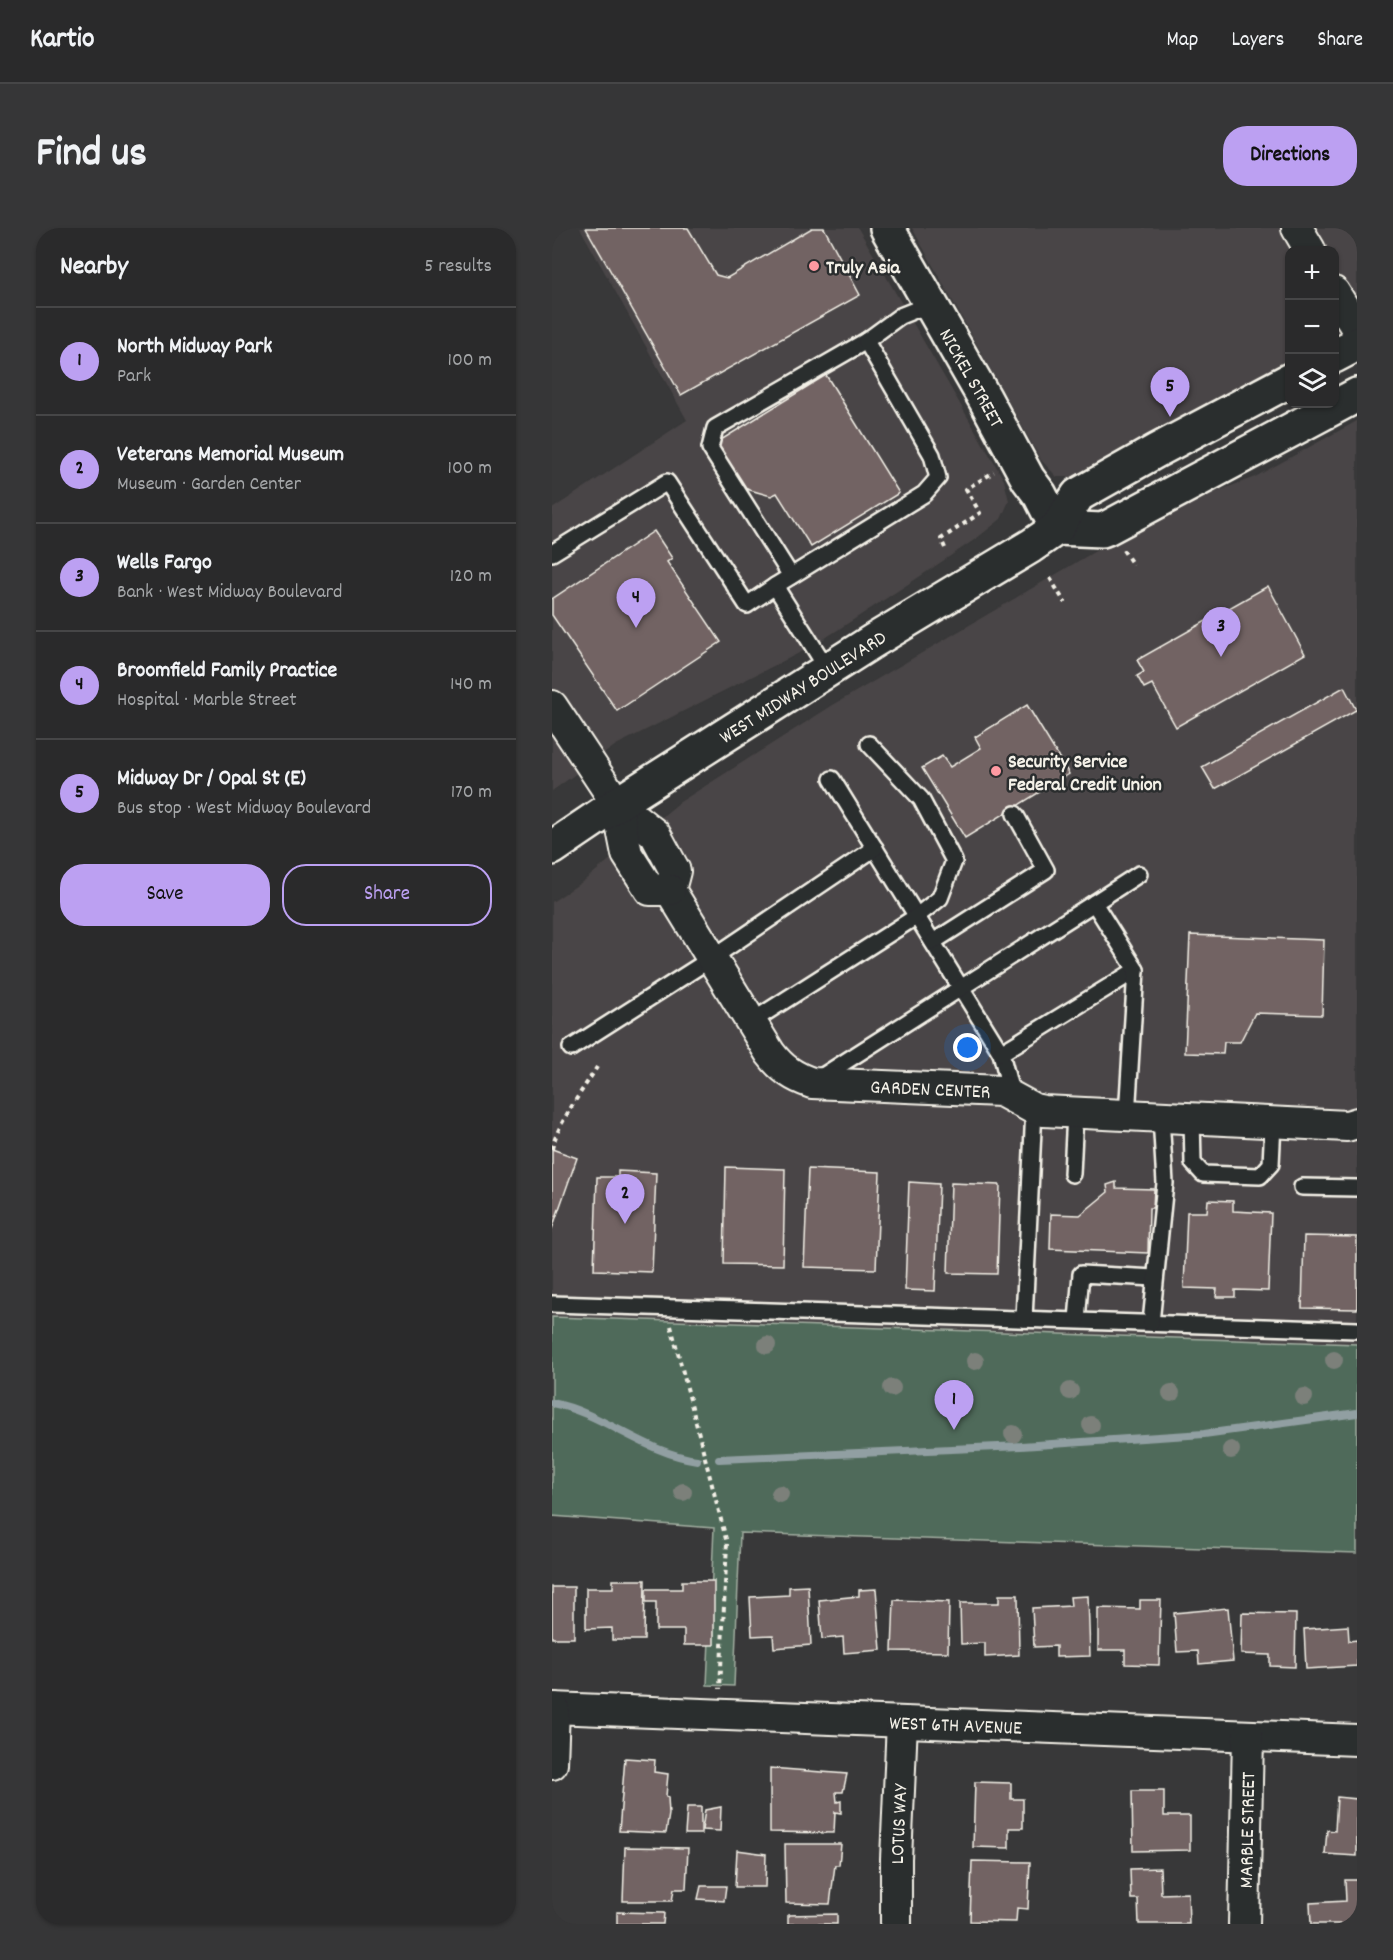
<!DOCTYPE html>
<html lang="en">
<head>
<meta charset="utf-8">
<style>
	body { margin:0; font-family:Dekko,sans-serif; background:#363637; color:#f1f3f6 }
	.controls { position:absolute; right:18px; top:18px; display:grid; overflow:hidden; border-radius:12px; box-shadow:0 2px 4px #0004 }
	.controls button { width:54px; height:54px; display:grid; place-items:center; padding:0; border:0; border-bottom:2px solid #464647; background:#2a2a2b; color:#f1f3f6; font:30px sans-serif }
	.you { position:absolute; left:416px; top:820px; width:21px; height:21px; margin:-15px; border:4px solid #fff; border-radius:50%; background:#1a73e8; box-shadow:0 0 0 9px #1a73e833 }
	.badge { display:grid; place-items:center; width:39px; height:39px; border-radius:50%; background:#bca0f2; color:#111; font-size:20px; font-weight:700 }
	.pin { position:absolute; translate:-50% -50px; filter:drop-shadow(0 2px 3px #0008) }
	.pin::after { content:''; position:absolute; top:32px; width:21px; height:18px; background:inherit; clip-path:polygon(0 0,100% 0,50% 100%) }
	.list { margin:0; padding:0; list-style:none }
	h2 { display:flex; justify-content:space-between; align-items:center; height:78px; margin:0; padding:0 24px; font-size:26px }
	h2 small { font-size:20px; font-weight:400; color:#a5a7a9 }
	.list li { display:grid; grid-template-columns:39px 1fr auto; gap:18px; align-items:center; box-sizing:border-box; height:108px; padding:0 24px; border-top:2px solid #464647 }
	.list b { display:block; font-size:22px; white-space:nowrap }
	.list p { margin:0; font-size:20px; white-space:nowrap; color:#a5a7a9 }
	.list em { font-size:20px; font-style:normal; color:#a5a7a9 }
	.actions { display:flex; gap:12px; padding:18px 24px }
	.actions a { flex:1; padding:14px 0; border:2px solid #bca0f2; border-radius:24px; text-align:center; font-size:21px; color:#bca0f2 }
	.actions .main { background:#bca0f2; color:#111 }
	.icon { flex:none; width:33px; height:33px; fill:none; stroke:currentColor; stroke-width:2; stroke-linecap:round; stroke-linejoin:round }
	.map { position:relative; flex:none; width:805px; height:1696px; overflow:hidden; border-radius:24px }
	header { display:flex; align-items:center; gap:36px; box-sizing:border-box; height:84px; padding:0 30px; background:#2a2a2b; border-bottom:2px solid #464647 }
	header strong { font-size:28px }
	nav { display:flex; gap:33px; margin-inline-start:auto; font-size:21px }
	.intro { display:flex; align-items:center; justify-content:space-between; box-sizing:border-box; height:144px; padding:0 36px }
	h1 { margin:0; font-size:42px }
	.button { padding:15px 27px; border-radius:24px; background:#bca0f2; color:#111; font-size:21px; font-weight:700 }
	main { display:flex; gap:36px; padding:0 36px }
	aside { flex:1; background:#2a2a2b; border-radius:24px; box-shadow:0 2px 4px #0004 }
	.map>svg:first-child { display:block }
	.built { fill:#494546 }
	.green { fill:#4f6a5a; stroke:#a2aea1; stroke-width:1.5 }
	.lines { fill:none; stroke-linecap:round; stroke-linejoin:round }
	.stream { stroke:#919fa2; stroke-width:8 }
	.building { fill:#726363; stroke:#f4f1e8; stroke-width:1.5 }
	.service-casing { stroke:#f4f1e8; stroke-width:20 }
	.minor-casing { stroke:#f4f1e8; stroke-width:34 }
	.tertiary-casing { stroke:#f4f1e8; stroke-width:38 }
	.secondary-casing { stroke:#f4f1e8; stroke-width:38 }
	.path { stroke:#f4f1e8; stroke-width:4; stroke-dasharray:4.5 4.5; stroke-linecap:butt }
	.service { stroke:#2a2d2e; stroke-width:15 }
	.minor { stroke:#2a2d2e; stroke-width:30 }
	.tertiary { stroke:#2a2d2e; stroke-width:33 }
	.secondary { stroke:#2a2d2e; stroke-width:33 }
	.tree { fill:#7b807a }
	.poi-dot { fill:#ff9aa2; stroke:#2a2d2e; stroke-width:2 }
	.labels { text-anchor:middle; stroke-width:5; stroke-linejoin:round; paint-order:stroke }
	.poi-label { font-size:20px; font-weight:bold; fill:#f4f1e8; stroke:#2a2d2e; text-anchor:start }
	.street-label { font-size:20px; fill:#f4f1e8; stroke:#2a2d2e }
</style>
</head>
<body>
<header>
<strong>Kartio</strong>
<nav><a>Map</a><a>Layers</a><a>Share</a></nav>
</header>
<div class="intro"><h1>Find us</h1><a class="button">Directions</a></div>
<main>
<aside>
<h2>Nearby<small>5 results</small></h2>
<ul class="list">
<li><span class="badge">1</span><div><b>North Midway Park</b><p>Park</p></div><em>100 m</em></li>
<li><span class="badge">2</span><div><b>Veterans Memorial Museum</b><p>Museum · Garden Center</p></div><em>100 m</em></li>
<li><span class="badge">3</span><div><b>Wells Fargo</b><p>Bank · West Midway Boulevard</p></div><em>120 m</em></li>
<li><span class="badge">4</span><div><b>Broomfield Family Practice</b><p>Hospital · Marble Street</p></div><em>140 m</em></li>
<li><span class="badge">5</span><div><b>Midway Dr / Opal St (E)</b><p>Bus stop · West Midway Boulevard</p></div><em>170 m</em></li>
</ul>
<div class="actions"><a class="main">Save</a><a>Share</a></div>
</aside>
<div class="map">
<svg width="805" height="1696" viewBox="0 0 805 1696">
	<rect width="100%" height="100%" fill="#383839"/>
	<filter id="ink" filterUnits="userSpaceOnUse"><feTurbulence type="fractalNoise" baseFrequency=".0167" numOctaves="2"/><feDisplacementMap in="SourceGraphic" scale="12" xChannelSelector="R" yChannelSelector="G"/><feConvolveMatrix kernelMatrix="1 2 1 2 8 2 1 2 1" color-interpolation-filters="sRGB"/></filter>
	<g filter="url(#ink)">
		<!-- built -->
		<g class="built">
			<path d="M28 0H306L452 252 457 273 449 291 425 310 367 349 261 418 64 517 0 563V281L135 192Z"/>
			<path d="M360 0H805V96L783 108 782 22H738L737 134 530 249H505L489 232Z"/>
			<path d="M805 193V1116L0 1089V674L33 652 128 574 281 477 564 311 637 274 703 249Z"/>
		</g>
		<!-- green -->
		<path class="green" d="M0 1089 805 1116V1325L188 1305 182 1458 155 1457 162 1300 0 1288Z"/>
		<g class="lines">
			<!-- stream -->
			<g class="stream">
				<path d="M0 1175C51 1185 93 1225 145 1232"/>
				<path d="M167 1231 469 1218 652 1206 805 1185"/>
			</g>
		</g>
		<!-- building -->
		<g class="building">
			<path d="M34 0H136L164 47 175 50 260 0H272L308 67 129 167Z"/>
			<path d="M274 147 347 265 259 319 225 265 219 268 191 260 164 215Z"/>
			<path d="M102 303 120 330 115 334 169 414 65 483 0 387V371Z"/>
			<path d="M716 358 753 426 624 499 600 456 592 460 585 448 592 444 585 432Z"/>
			<path d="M792 459 804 482 663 561 650 539Z"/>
			<path d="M475 477 517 546 413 610 370 540 390 528 398 539 429 520 423 509Z"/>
			<path d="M638 707 772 712 770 787 703 785 688 814H672L671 826 633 825Z"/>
			<path d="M0 921 25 930 0 1001Z"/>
			<path d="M174 939 233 941 231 1037 172 1036Z"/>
			<path d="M256 941 328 944 324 1041 252 1039Z"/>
			<path d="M66 943 104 945 100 1044 42 1042 45 949H66Z"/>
			<path d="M357 954 387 956 383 1063 353 1062Z"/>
			<path d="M564 954V960L602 961 601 980H597L596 1025 498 1021 499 986 528 987 556 964 555 957Z"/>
			<path d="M399 955 448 957 445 1046 396 1045Z"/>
			<path d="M656 972 681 973V983L719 985 716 1063 683 1062V1069H664L665 1061 632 1060 635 984H655Z"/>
			<path d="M752 1008 805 1009V1081L750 1080Z"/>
			<path d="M61 1352H93L92 1412H60V1400L34 1401V1360H61Z"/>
			<path d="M130 1353H162V1417H132V1402H104V1374H94V1361H130Z"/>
			<path d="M256 1358 259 1417 222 1420 221 1407 200 1408 198 1369 237 1367V1359Z"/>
			<rect x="0" y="1359" width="22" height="51"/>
			<path d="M324 1361 329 1422 292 1425 291 1409 270 1411 267 1372 307 1368V1362Z"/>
			<path d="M447 1367H466L467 1427 433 1429V1415L409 1416 408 1375H447Z"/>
			<path d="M536 1368 538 1428 504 1429V1418L482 1419 480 1380 519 1378 518 1369Z"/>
			<path d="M342 1372 397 1374 396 1424 340 1423Z"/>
			<path d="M588 1372H609L607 1437 573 1436V1422H546V1380L588 1381Z"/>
			<path d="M676 1380 681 1433 647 1436 646 1423 625 1424 622 1385Z"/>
			<path d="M690 1385 744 1386 743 1439 718 1438V1427L689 1426Z"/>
			<path d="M796 1398 797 1413 805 1412V1438L754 1441 752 1401Z"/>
			<path d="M73 1530 103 1532 102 1544 116 1546 114 1568 116 1569 117 1586 114 1605 67 1603Z"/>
			<path d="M218 1540 295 1546 291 1564H284L285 1574 289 1573V1585L283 1584 282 1605 218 1604Z"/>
			<path d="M423 1554 459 1555V1571H471V1600H457V1620L421 1619Z"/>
			<path d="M580 1563H612V1588H638V1622L581 1623Z"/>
			<path d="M785 1569 805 1571V1628L773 1626 775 1602 783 1603Z"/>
			<path d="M135 1579H149V1606H133Z"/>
			<path d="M169 1579 168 1603 150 1602 153 1582Z"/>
			<path d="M233 1616H289L287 1637H283L278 1676 234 1675Z"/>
			<path d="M73 1619 136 1620 134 1661H122L120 1673H71Z"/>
			<path d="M185 1622 214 1626 213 1659H183Z"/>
			<path d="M420 1633 478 1634 476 1681 465 1680 464 1694 418 1693Z"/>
			<path d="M608 1640 609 1666 636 1665 637 1696H587L586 1671H579L578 1641Z"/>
			<path d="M793 1652H805V1696H759L758 1675 794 1673Z"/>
			<path d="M149 1658H174L172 1673 146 1671Z"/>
			<path d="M65 1684 112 1685 111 1696H65Z"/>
			<path d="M285 1686V1696H236V1687Z"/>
		</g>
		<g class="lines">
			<defs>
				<g id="service">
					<path d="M0 325 115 254 195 377 223 358 276 442"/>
					<path d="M239 348 158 220 163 200 314 113"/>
					<path d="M223 358 372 266 386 250 380 227 314 113 348 88 378 76"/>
					<path d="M280 551 449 825 460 868"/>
					<path d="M542 675 587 646"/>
					<path d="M381 714 494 642 463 586"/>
					<path d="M199 794 365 688 388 670 402 633 369 571 317 516"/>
					<path d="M19 820 160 730 323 620"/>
					<path d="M449 825 584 742"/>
					<path d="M266 851 542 675 584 742 575 888"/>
					<path d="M640 890 641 935 651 946 708 948 719 936 721 895"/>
					<path d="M520 946 523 885"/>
					<path d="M750 959 805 960"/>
					<path d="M0 1076 805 1102"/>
					<path d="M472 1091 482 881"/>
					<path d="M525 1092 529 1046 603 1050"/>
					<path d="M599 1095 613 955 609 889"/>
				</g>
				<g id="minor">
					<path d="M745 0 758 22"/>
					<path d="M782 64 805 101"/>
					<path id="s1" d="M0 478 65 576 103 606 123 643 118 662 218 825C230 841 242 849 260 855L449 863 482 881 492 883 795 898 805 895"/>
					<path d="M65 576 75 626 98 662H118"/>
					<path id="s2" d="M0 1480 805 1512"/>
					<path d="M0 1536 2 1480"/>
					<path id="s3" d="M344 1696V1631L350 1494"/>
					<path id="s4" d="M692 1696 696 1508"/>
				</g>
				<g id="tertiary">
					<path id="s5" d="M335 0 433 171 476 251 488 267 505 300"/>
				</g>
				<g id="secondary">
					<path d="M782 128 805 116"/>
					<path d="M505 300 550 302 555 300 805 167"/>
					<path id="s6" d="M0 620 65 576 321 413 479 318 505 300 526 267 604 223 738 152"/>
				</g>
			</defs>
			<!-- service casing -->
			<use href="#service" class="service-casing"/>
			<!-- minor casing -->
			<use href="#minor" class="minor-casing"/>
			<!-- tertiary casing -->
			<use href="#tertiary" class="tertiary-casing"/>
			<!-- secondary casing -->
			<use href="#secondary" class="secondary-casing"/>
			<!-- path -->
			<g class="path">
				<path d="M393 320 389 311 428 285 414 261 442 244"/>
				<path d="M571 322 581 337"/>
				<path d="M498 350 513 375"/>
				<path d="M0 921C5 896 31 862 45 839"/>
				<path d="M119 1098 175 1315 168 1461"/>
			</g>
			<!-- service -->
			<use href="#service" class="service"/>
			<!-- minor -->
			<use href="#minor" class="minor"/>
			<!-- tertiary -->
			<use href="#tertiary" class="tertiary"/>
			<!-- secondary -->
			<use href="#secondary" class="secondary"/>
		</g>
		<!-- trees -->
		<g class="tree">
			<circle cx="215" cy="1117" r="9"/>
			<circle cx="782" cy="1132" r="9"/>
			<circle cx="423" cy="1133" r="9"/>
			<circle cx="340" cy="1160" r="9"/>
			<circle cx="518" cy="1163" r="9"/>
			<circle cx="619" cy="1165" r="9"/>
			<circle cx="752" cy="1169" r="9"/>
			<circle cx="539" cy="1197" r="9"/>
			<circle cx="461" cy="1206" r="9"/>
			<circle cx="679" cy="1222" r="9"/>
			<circle cx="131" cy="1264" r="9"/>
			<circle cx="228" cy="1266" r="9"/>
		</g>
	</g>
	<!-- markers -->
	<g class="poi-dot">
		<circle cx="262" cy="38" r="6"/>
		<circle cx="444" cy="543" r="6"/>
	</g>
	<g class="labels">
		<!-- poi labels -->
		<g class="poi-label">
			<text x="274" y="45">Truly Asia</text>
			<text x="456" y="539">Security Service<tspan x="456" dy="23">Federal Credit Union</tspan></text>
		</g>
		<!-- street labels -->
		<g class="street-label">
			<text dy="7" stroke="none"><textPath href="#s5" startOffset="172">NICKEL STREET</textPath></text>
			<text dy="7" stroke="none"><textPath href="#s6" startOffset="298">WEST MIDWAY BOULEVARD</textPath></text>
			<text dy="7" stroke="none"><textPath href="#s1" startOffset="590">GARDEN CENTER</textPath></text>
			<text dy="7" stroke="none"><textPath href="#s2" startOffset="404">WEST 6TH AVENUE</textPath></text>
			<text dy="7" stroke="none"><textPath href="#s3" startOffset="100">LOTUS WAY</textPath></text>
			<text dy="7" stroke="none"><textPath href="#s4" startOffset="94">MARBLE STREET</textPath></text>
		</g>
	</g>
</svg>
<div class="controls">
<button>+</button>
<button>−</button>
<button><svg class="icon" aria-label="layers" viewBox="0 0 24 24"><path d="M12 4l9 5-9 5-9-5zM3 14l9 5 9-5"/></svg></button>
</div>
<div class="you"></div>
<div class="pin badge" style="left:402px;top:1202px">1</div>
<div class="pin badge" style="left:73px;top:996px">2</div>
<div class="pin badge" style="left:669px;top:429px">3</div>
<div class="pin badge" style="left:84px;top:400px">4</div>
<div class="pin badge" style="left:618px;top:189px">5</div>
</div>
</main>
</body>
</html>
